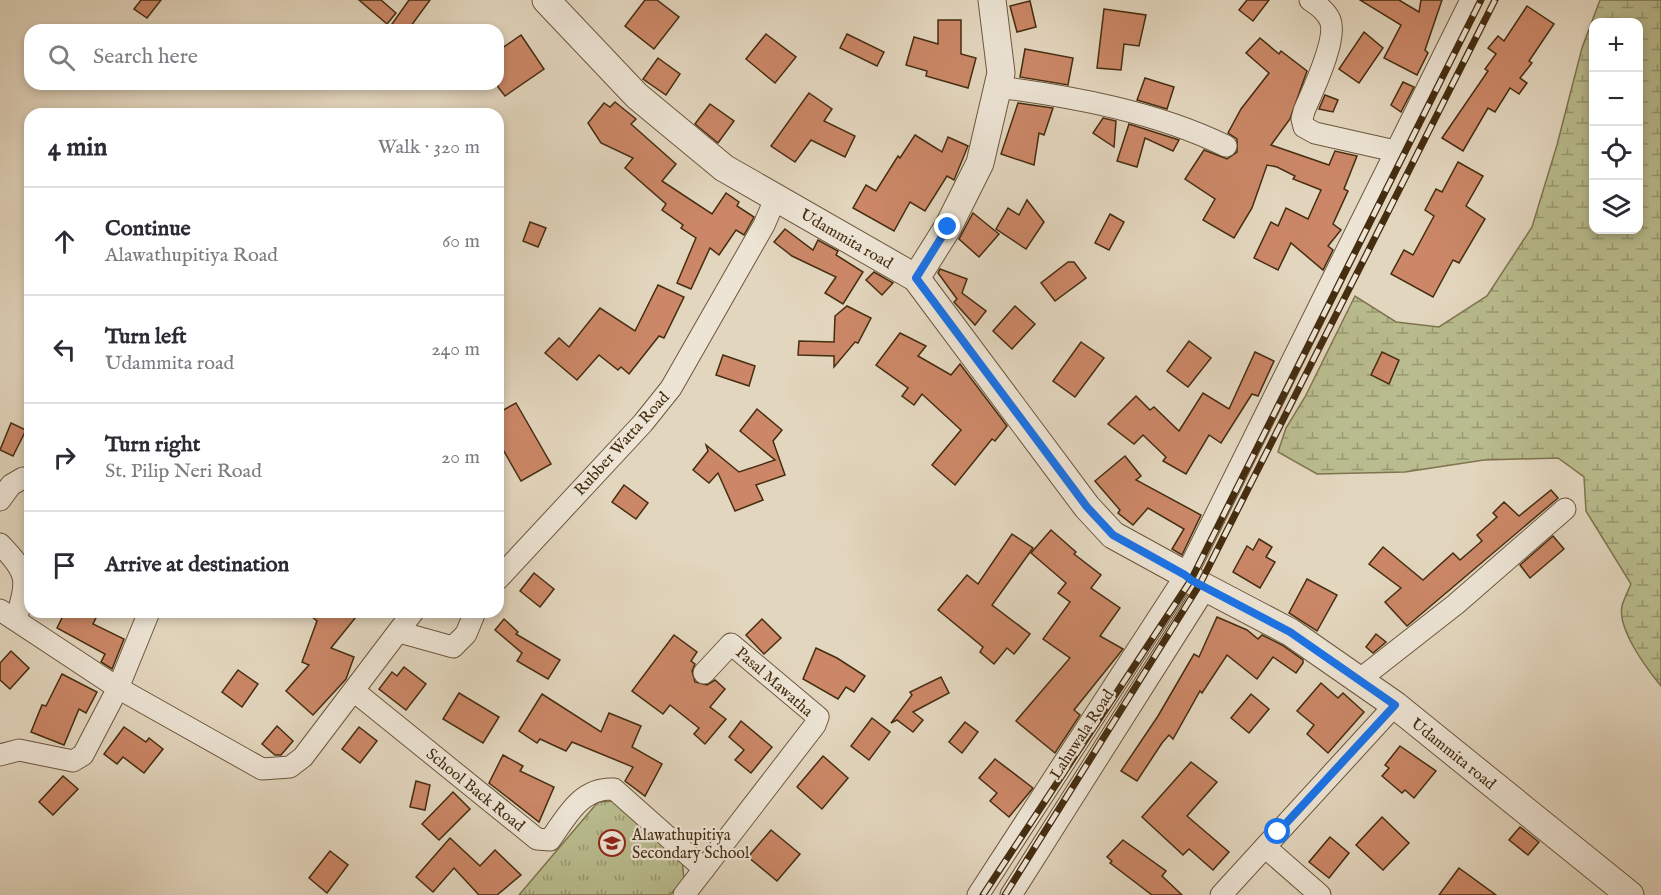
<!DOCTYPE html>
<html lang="en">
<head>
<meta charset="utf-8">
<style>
	body { margin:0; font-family:"IM FELL English",serif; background:#f7f7f7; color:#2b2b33 }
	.controls { position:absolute; right:18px; top:18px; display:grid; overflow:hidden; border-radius:12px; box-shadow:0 3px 9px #0003 }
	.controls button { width:54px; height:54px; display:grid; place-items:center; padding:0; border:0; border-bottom:2px solid #e1e1e2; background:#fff; color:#2b2b33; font:30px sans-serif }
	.stop { position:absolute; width:18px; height:18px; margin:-14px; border:4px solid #1a73e8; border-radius:50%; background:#fff }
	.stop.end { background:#1a73e8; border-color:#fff; box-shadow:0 2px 6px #0008 }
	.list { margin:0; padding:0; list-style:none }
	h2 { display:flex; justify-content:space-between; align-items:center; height:78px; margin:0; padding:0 24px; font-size:26px }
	h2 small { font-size:20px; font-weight:400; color:#7c7c81 }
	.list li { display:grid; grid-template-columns:39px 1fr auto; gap:18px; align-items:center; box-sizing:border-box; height:108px; padding:0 24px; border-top:2px solid #e1e1e2 }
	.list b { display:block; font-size:22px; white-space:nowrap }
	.list p { margin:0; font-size:20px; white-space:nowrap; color:#7c7c81 }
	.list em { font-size:20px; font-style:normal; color:#7c7c81 }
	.icon { flex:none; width:33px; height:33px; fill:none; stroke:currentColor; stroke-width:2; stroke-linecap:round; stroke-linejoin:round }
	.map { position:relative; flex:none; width:1661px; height:895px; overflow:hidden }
	.search { position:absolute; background:#fff; box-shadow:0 3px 9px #0003; left:24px; top:24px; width:480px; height:66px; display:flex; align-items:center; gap:15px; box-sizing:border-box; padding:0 21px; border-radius:18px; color:#7c7c81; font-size:22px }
	.panel { position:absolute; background:#fff; box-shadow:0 3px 9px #0003; left:24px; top:108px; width:480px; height:510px; border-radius:18px }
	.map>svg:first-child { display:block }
	.wetland { fill:url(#wetland-marsh); stroke:#7f744f; stroke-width:1.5; fill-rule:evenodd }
	.park { fill:url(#park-tufts); stroke:#7f744f; stroke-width:1.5 }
	.building { fill:#cb8767; stroke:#452d10; stroke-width:1.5 }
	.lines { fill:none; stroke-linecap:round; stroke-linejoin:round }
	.minor-casing { stroke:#6c573c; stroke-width:23 }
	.tertiary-casing { stroke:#6c573c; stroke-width:29 }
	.minor { stroke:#ede4d5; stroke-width:21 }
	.tertiary { stroke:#ede4d5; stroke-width:27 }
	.rail-casing { stroke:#452d10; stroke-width:7 }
	.rail { stroke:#ede4d5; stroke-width:4.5; stroke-dasharray:14; stroke-linecap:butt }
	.route { stroke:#1a73e8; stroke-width:8 }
	.labels { text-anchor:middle; stroke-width:4.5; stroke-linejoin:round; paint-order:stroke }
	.street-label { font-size:16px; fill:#452d10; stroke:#ede4d5 }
	.poi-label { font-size:16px; fill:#452d10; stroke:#ede4d5; text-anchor:start }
</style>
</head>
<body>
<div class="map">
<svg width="1661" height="895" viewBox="0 0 1661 895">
	<defs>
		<pattern id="wetland-marsh" width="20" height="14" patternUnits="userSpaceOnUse" patternTransform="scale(1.5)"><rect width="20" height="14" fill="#b9bc8e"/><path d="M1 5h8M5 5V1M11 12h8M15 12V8" fill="none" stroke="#989973"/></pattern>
		<pattern id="park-tufts" width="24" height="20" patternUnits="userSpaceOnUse" patternTransform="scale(1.5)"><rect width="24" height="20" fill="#b9bc8e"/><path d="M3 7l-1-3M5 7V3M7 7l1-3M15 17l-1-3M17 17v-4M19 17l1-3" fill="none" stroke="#989973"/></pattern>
	</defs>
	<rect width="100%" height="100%" fill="#e3d6be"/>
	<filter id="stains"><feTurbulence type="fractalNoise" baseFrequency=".00333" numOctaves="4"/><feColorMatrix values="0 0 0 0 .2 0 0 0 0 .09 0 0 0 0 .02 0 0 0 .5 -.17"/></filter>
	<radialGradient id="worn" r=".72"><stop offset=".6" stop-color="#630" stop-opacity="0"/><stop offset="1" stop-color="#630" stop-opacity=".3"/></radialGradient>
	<!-- wetland -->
	<path class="wetland" d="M1600 0H1661V686C1647 669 1617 629 1622 606 1624 599 1628 591 1631 584L1586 511 1584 477 1558 458 1484 460 1405 472 1317 474 1278 452 1286 428 1305 397 1355 296 1396 322 1439 327 1487 296 1532 227 1557 145 1582 48ZM1594 22H1638V230H1594Z"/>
	<!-- park -->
	<path class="park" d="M616 801 682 859 684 879 670 895H519L598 802Z"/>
	<!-- building -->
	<g class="building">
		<path d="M141 0H161L147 18 134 9Z"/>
		<path d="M359 0H381L396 13 387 24Z"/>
		<path d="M409 0H430L408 30H400L392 24Z"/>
		<path d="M645 0H657L679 17 654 49 625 26Z"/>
		<path d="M1247 0H1269L1253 21 1239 10Z"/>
		<path d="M1360 0H1399L1419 12 1421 0H1442L1425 50 1428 53 1417 75 1384 58 1401 25Z"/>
		<path d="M1030 1 1036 27 1017 32 1010 6Z"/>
		<path d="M1527 6 1554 24 1529 61 1532 63 1520 78 1527 83 1519 94 1510 88 1495 112 1488 108 1463 151 1442 138 1488 71 1485 69 1496 54 1488 48 1498 36 1504 41Z"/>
		<path d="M1104 9 1146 15 1139 46 1124 44 1121 70 1097 68Z"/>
		<path d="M938 20H961V54L976 58 968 88 926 76 927 71 906 65 914 37 938 44Z"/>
		<path d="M1364 32 1383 48 1359 83 1339 69Z"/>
		<path d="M766 34 796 57 775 83 746 59Z"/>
		<path d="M847 34 884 52 877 66 840 48Z"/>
		<path d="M521 35 544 69 505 96 498 87V51Z"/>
		<path d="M1260 38 1279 54 1281 51 1307 71 1290 119 1271 145 1329 165 1335 151 1357 156 1344 189 1348 191 1333 224 1341 230 1328 246 1333 250 1323 270 1291 243 1278 270 1254 258 1271 222 1278 226 1286 208 1308 219 1321 190 1293 179 1295 176 1277 167 1267 165 1252 208 1234 238 1203 220 1215 199 1185 179 1204 150 1227 159 1237 152V139L1228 133 1241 109 1269 73 1246 53Z"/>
		<path d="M1025 49 1073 58 1068 85 1020 77Z"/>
		<path d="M658 58 680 74 666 95 643 79Z"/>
		<path d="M1145 78 1174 87 1167 109 1137 100Z"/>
		<path d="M1403 82 1414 87 1401 112 1391 105Z"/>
		<path d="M809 93 832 109 824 121 855 136 845 157 811 140 795 162 771 146Z"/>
		<path d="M1325 95 1338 100 1333 112 1319 109Z"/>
		<path d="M615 102 636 119 631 124 676 164 662 181 712 214 726 193 739 202 737 206 754 217 744 235 736 230 719 255 710 248 691 289 677 283 696 238 681 228 683 225 662 210 666 204 625 168 633 158 601 143 588 123 604 103 610 107Z"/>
		<path d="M1018 103 1053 108 1044 135 1039 133 1034 165 1001 154Z"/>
		<path d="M710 104 734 121 718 143 695 124Z"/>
		<path d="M1103 118 1116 121 1114 147 1093 133Z"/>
		<path d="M1129 124 1179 140 1173 151 1145 138 1137 167 1117 161Z"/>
		<path d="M915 135 942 152 948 137 968 146 954 180 947 176 925 211 910 202 894 231 853 208 866 185 876 191 898 156 900 158Z"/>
		<path d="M1458 162 1483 176 1466 206 1485 219 1459 263 1453 260 1433 297 1391 274 1404 250 1413 255 1434 216 1425 210 1436 189 1442 192Z"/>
		<path d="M1027 200 1044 222 1026 249 996 229 1008 208 1019 215Z"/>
		<path d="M973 213 999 234 979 257 959 239Z"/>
		<path d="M1110 214 1124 222 1109 250 1095 243Z"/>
		<path d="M530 222 546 228 538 247 523 241Z"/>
		<path d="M785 229 813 250 818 240 838 251 836 255 863 272 843 304 825 293 836 277 792 256 774 242Z"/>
		<path d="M1068 262H1074L1086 278 1055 301 1041 283Z"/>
		<path d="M940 269 967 279 962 293 986 311 975 325 954 302 957 299 938 273Z"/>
		<path d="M874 272 893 283 882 295 866 280Z"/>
		<path d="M658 285 684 297 664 338 659 336 629 374 621 367 618 370 599 355 577 380 545 353 559 338 569 347 600 308 635 331Z"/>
		<path d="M847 306 871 318 858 343 855 342 834 367V356L798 355 799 341 834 342 835 316Z"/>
		<path d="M1015 306 1035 324 1012 349 993 331Z"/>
		<path d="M900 333 926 346 918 356 951 375 960 364 1007 426 995 441 992 439 955 485 932 465 961 430 922 394 914 405 902 396 908 388 876 365Z"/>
		<path d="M1189 341 1211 358 1188 387 1167 371Z"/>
		<path d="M1081 342 1104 358 1075 397 1053 381Z"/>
		<path d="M1255 352 1274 361 1258 396 1252 394 1221 443 1209 435 1186 474 1163 461 1166 457 1143 435 1134 444 1108 424 1136 396 1150 410 1154 407 1179 431 1203 393 1229 409Z"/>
		<path d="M1382 352 1399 360 1389 384 1371 375Z"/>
		<path d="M723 355 755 366 749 386 716 375Z"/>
		<path d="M516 403 551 464 521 481 498 441V413Z"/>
		<path d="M757 409 782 430 773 441 785 475 756 485 763 500 735 511 718 473 709 483 693 470 708 451 706 445 739 472 775 460 740 431Z"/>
		<path d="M11 423 26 430 13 456 0 450Z"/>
		<path d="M1125 456 1141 476 1136 480 1201 515 1182 555 1172 549 1184 529 1148 508 1133 525 1118 513 1120 510 1095 481Z"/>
		<path d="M624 485 648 503 636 519 612 502Z"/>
		<path d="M1551 490 1558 498 1407 626 1385 602 1401 588 1369 564 1383 547 1423 580 1453 553 1460 560 1482 541 1477 535 1497 517 1493 513 1504 502 1519 516Z"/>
		<path d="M1051 530 1076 552 1074 554 1101 575 1091 588 1120 608 1100 636 1123 649 1074 710 1080 715 1055 753 1016 721 1070 658 1043 639 1070 602 1058 593 1066 583 1031 553Z"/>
		<path d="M1012 534 1033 548 992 605 1030 634 1014 654 1007 648 994 664 980 652 983 647 938 610 967 575 978 584Z"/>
		<path d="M1553 536 1564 549 1530 578 1520 565Z"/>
		<path d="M1259 539 1272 547 1266 557 1275 562 1260 588 1233 572 1247 546 1253 550Z"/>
		<path d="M534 573 554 589 540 607 520 591Z"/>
		<path d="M1307 579 1337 595 1317 631 1289 613Z"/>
		<path d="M65 612H99L93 624 124 639 112 669 101 662 105 654 57 628Z"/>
		<path d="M306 612H360L331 648 354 657 346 679 313 715 286 691 309 665 302 662 317 621Z"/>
		<path d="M1217 617 1247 630 1258 639 1262 635 1282 645 1303 660V663L1296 673 1273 657 1257 679 1227 655 1202 693 1200 691 1173 739 1169 735 1162 743 1137 781 1121 771 1158 716 1194 654 1199 657Z"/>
		<path d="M504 619 518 632 516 634 560 660 548 679 517 661 522 653 495 630Z"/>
		<path d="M762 619 781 638 764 654 746 635Z"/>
		<path d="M1376 634 1386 642 1373 653 1366 647Z"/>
		<path d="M674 635 697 652 691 661 695 664 692 671 695 682 707 685 715 680 725 689 710 707 726 719 705 744 694 734 699 728 670 705 663 714 632 691Z"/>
		<path d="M816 648 837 658 865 676 854 692 846 687 838 699 803 679Z"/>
		<path d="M11 651 29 668 10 689 0 680V663Z"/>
		<path d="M404 667 426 684 406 710 379 689 392 672 397 676Z"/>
		<path d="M238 670 258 684 242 707 222 692Z"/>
		<path d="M62 674 97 692 86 713 79 709 64 745 31 732 42 705 46 706Z"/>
		<path d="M941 677 949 693 913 712 923 720 913 732 897 720 891 723 912 695 910 692Z"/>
		<path d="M1321 683 1338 698 1343 693 1364 712 1328 753 1307 734 1314 725 1297 711Z"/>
		<path d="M459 693 499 717 483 743 443 719Z"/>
		<path d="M542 694 601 732 609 713 641 726 632 747 662 764 645 796 625 781 633 767 572 742 566 751 540 739 537 743 519 731Z"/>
		<path d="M1251 694 1269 709 1249 733 1231 718Z"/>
		<path d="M872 718 890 732 869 760 851 746Z"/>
		<path d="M741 721 772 747 751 773 735 760 744 750 729 737Z"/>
		<path d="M965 722 978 732 962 753 949 742Z"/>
		<path d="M277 726 293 741 281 755H275L262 744Z"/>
		<path d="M124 727 146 742 149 738 163 749 144 773 123 757 117 764 104 754Z"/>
		<path d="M359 727 377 741 360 763 342 749Z"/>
		<path d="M1400 746 1436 771 1414 798 1405 790 1402 793 1382 776 1389 768 1385 765Z"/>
		<path d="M503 755 523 766 520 771 554 787 539 822 489 783Z"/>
		<path d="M823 756 848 778 822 809 797 787Z"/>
		<path d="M995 759 1033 788 1009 817 990 801 997 793 979 778Z"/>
		<path d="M1191 762 1217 782 1187 816 1229 852 1213 870 1189 849 1183 855 1142 817Z"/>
		<path d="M63 776 78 789 53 815 39 802Z"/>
		<path d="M416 781 430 785 425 810 410 807Z"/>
		<path d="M453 792 470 809 439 840 422 824Z"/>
		<path d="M1382 817 1409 843 1383 870 1356 845Z"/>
		<path d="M1520 827 1539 842 1528 855 1509 840Z"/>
		<path d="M771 830 800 854 777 881 748 857Z"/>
		<path d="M1330 837 1349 853 1329 878 1309 862Z"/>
		<path d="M450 838 480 866 495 850 521 875 497 895H479L454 868 433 892 416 877Z"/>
		<path d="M1123 840 1166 871 1162 876 1182 895H1152L1110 863 1112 861 1107 857Z"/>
		<path d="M330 851 348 865 327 893 309 878Z"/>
		<path d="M1459 868 1496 895H1439Z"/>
	</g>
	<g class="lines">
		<defs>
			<g id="minor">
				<path d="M1310 0C1318 5 1326 11 1330 20 1338 39 1312 92 1304 111L1302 119 1304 127 1315 133 1395 151"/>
				<path d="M998 87C1075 97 1156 112 1226 146"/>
				<path d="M0 500 11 485 23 478 30 481"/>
				<path d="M0 544C30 575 27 580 16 620"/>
				<path d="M498 579 643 423 671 388 764 225 776 197"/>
				<path d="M0 610 118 688 83 755 73 761 19 750 0 755"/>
				<path d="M149 612 118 688 262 769 290 767 303 757 413 612"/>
				<path d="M399 632 453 647 466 634 475 612"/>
				<path d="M1359 680 1456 604 1565 509"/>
				<path d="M354 691 537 839 550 840C567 816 581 787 614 789L704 869"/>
				<path d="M1265 847 1320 895"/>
				<path d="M684 895 815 725 818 717 731 644 704 673"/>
				<path d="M978 895 1186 575 1471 0"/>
				<path d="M1011 895 1206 587"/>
				<path d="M1221 895 1395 705"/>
			</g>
			<g id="tertiary">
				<path d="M546 0 637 96 724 168 916 278 1087 507 1113 535 1186 575 1191 580 1290 632 1395 705 1630 895"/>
				<path d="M916 278 948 227 980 163 1001 73 992 0"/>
			</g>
		</defs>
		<!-- minor casing -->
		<use href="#minor" class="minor-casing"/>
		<!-- tertiary casing -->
		<use href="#tertiary" class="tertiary-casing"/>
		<!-- minor -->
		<use href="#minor" class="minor"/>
		<!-- tertiary -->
		<use href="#tertiary" class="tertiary"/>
		<defs>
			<g id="rail">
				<path d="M983 895 1191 580 1481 0"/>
				<path d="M1005 895 1200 584 1495 0"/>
			</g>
		</defs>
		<!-- rail casing -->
		<use href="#rail" class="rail-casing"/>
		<!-- rail -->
		<use href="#rail" class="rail"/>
	</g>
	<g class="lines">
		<!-- route -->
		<path class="route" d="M948 227 916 278 1087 507 1113 535 1185 575 1191 580 1290 632 1395 705 1278 832"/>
	</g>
	<!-- icons -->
	<defs>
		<symbol id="school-ring" viewBox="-11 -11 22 22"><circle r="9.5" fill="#ede4d5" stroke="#8f2418" stroke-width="1.5"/><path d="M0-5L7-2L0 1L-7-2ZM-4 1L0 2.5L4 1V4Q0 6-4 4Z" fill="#8f2418"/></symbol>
	</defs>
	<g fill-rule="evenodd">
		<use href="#school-ring" x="597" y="828" width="30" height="30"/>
	</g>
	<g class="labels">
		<!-- street labels -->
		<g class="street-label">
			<text transform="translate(847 238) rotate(30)" y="6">Udammita road</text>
			<text transform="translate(621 443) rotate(-48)" y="6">Rubber Watta Road</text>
			<text transform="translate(775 681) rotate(41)" y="6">Pasal Mawatha</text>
			<text transform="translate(1081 734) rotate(-57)" y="6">Lahuwala Road</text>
			<text transform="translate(1454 753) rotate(39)" y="6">Udammita road</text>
			<text transform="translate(476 789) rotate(39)" y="6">School Back Road</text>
		</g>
		<!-- poi labels -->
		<g class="poi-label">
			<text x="632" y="840">Alawathupitiya<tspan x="632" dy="18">Secondary School</tspan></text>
		</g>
	</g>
	<rect width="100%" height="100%" filter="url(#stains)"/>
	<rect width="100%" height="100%" fill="url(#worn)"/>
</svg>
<div class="controls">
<button>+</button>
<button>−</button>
<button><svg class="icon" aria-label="locate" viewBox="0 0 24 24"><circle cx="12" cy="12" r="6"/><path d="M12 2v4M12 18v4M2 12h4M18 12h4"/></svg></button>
<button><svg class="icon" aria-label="layers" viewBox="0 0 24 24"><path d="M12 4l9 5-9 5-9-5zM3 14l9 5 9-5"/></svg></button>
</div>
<div class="stop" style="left:1278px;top:832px"></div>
<div class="stop end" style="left:948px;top:227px"></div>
<div class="search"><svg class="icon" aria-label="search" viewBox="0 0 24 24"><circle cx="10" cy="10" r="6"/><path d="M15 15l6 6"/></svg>Search here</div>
<section class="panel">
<h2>4 min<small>Walk · 320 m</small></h2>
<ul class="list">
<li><svg class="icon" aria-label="ahead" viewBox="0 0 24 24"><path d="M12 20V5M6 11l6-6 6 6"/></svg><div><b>Continue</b><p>Alawathupitiya Road</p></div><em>60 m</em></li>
<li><svg class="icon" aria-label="left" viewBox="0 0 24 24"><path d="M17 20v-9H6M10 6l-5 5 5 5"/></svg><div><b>Turn left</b><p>Udammita road</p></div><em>240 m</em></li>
<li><svg class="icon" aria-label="right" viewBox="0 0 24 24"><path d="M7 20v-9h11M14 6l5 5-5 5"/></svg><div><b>Turn right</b><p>St. Pilip Neri Road</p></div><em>20 m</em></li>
<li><svg class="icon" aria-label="arrive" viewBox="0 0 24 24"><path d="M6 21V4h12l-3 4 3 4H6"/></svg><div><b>Arrive at destination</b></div></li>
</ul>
</section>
</div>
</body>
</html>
